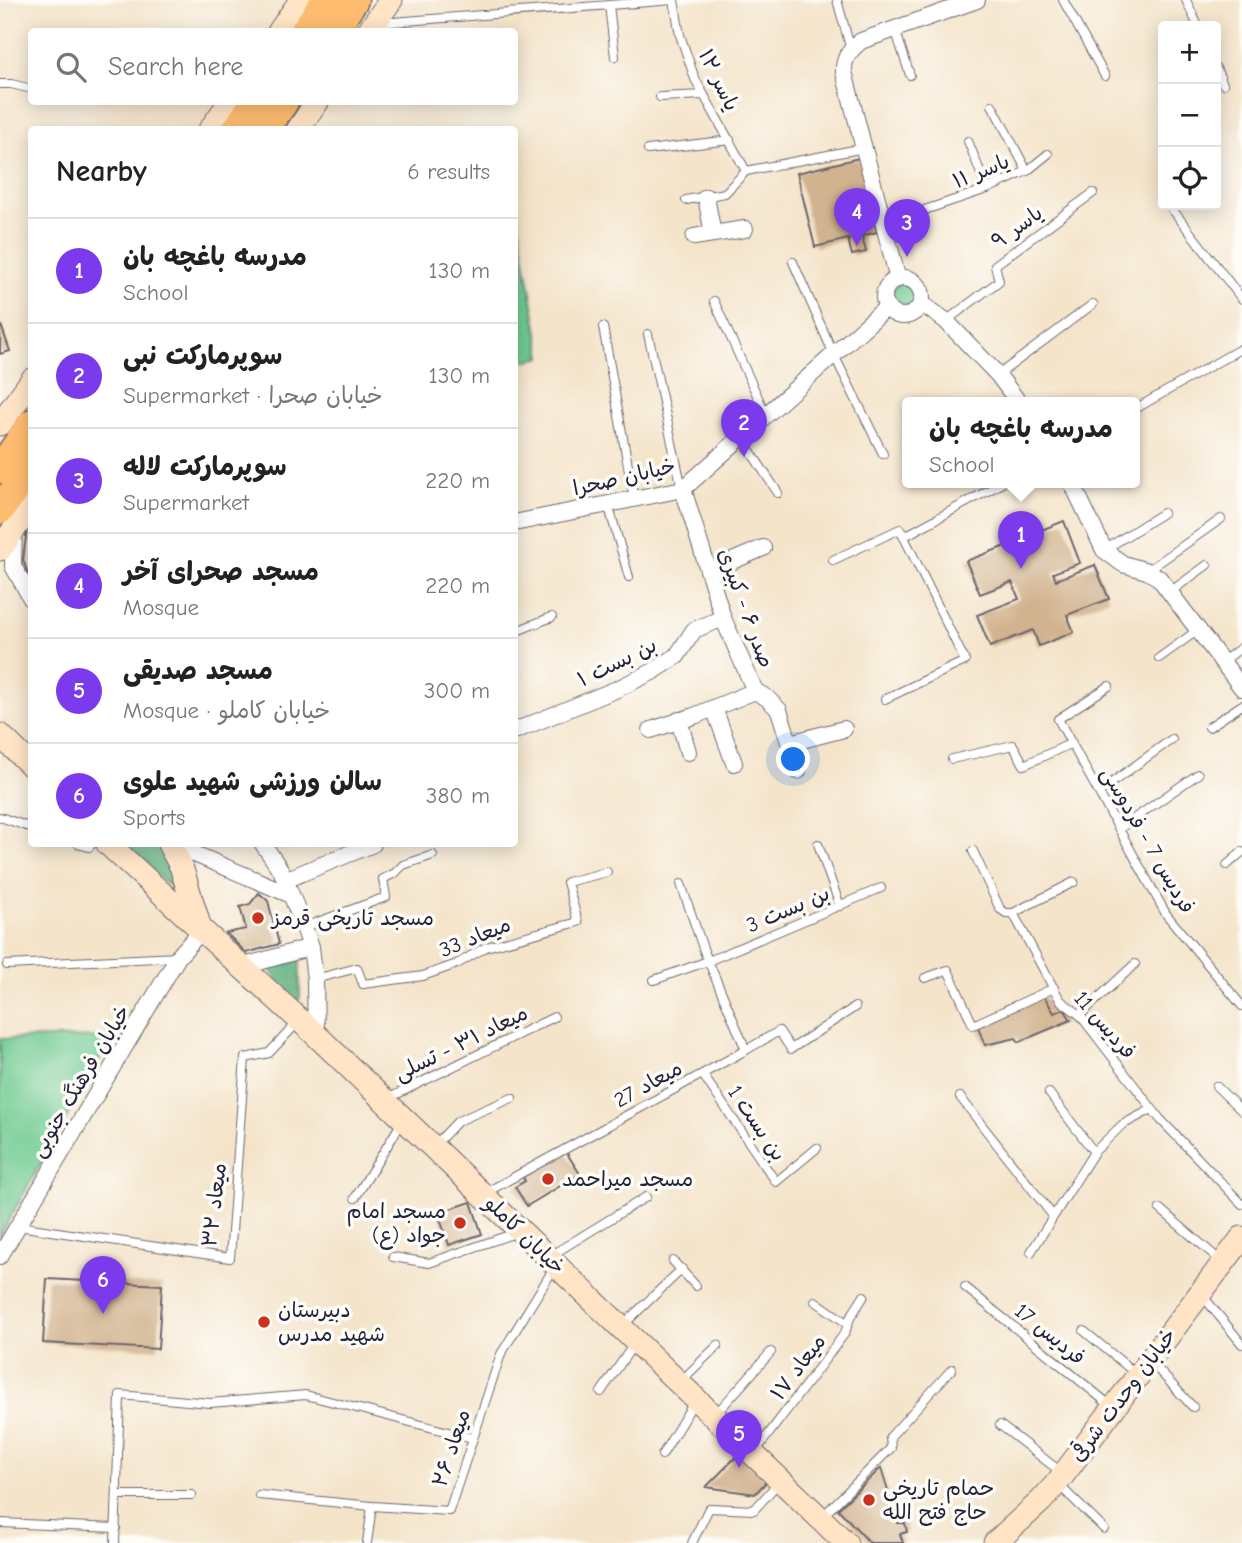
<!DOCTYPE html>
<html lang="en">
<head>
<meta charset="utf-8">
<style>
	body { margin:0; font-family:"Comic Neue","Playpen Sans Arabic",sans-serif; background:#f6f6f6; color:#222 }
	.controls { position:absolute; right:21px; top:21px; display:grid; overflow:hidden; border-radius:7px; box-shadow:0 4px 18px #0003 }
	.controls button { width:63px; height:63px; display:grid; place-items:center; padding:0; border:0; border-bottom:2px solid #e0e0e0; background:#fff; color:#222; font:35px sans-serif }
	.you { position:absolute; left:794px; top:760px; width:24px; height:24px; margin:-18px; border:5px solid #fff; border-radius:50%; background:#1a73e8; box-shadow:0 0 0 10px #1a73e833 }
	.badge { display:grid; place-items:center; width:46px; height:46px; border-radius:50%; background:#7c3aed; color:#fff; font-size:23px; font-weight:700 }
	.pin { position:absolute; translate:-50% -58px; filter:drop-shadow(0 2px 4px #0008) }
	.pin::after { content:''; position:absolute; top:37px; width:24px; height:21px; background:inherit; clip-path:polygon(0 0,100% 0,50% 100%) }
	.popup { position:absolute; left:902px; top:397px; width:238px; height:91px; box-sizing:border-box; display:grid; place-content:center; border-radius:7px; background:#fff; filter:drop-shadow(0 2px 5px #0005); font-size:23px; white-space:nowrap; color:#767676 }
	.popup b { font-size:26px; color:#222 }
	.popup::after { content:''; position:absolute; left:50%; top:100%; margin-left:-14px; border:14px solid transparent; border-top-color:#fff }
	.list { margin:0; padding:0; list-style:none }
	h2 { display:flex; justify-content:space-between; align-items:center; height:91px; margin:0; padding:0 28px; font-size:30px }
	h2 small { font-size:23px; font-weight:400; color:#767676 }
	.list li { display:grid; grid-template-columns:46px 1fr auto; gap:21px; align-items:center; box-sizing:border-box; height:105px; padding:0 28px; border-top:2px solid #e0e0e0 }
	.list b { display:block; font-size:26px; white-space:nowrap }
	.list p { margin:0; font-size:23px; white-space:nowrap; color:#767676 }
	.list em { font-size:23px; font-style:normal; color:#767676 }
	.icon { flex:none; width:38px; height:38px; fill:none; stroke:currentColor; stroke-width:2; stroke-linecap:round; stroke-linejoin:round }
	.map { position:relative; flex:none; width:1242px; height:1543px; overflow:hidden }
	.search { position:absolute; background:#fff; box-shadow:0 4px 18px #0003; left:28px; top:28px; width:490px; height:77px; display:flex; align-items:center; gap:18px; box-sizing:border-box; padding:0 24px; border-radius:7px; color:#767676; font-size:26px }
	.panel { position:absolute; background:#fff; box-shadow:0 4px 18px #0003; left:28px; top:126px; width:490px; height:721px; border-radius:7px }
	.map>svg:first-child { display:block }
	.green { fill:#6fca91; stroke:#487666; stroke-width:2 }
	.forest { fill:#5bae7b; stroke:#3e685b; stroke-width:2 }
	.building { fill:#d2b38f }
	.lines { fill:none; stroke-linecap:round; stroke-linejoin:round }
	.lane-casing { stroke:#6c666d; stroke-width:10 }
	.street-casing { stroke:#6c666d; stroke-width:18 }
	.secondary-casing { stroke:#6c666d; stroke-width:25 }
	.highway-casing { stroke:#6c666d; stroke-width:31 }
	.lane { stroke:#fff; stroke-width:8 }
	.street { stroke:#fff; stroke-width:16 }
	.secondary { stroke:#ffe4c6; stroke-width:23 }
	.highway { stroke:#febc70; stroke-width:28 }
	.poi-dot { fill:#c8321e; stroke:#fdfcf7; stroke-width:2.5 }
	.labels { text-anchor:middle; stroke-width:7; stroke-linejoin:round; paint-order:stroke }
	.street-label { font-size:21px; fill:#22223b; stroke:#fdfcf7 }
	.poi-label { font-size:21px; fill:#22223b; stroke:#fdfcf7; text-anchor:start }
</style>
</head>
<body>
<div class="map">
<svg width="1242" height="1543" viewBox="0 0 1242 1543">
	<rect width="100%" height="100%" fill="#fdfcf7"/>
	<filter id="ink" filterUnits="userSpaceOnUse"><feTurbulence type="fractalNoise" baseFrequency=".0143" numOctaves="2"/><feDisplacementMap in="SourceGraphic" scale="14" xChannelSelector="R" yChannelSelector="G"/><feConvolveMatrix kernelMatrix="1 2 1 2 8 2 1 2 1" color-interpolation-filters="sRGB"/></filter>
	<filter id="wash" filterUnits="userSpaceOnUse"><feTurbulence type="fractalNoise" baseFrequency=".00686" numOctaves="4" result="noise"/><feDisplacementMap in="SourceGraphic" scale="28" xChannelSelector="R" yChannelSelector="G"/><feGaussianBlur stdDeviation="1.57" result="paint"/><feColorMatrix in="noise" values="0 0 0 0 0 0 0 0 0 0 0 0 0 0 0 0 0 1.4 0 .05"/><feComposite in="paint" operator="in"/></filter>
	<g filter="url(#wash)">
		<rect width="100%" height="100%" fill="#f4e4ca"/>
		<!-- green -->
		<g class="green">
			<path d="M514 197 542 357 515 363H514Z"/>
			<circle cx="903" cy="297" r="13"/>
			<path d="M112 1037 0 1236V1039Z"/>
		</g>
		<!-- forest -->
		<g class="forest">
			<path d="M120 844H157L166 852 174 890Z"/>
			<path d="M300 960V997L299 1000 292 1002 270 969Z"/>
		</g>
		<g id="blocks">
			<!-- building -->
			<g class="building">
				<path d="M859 158 877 232 862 236 866 252 852 255 848 239 815 247 797 173Z"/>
				<path d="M0 322 10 351 0 354Z"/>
				<path d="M32 520V582H31L23 560 28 521Z"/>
				<path d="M1064 521 1080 563 1053 573 1056 580 1095 565 1109 599 1067 615 1074 632 1039 646 1033 630 990 647 977 615 1019 599 1012 582 980 594 966 561 1006 546 1003 538 1022 531 1024 537Z"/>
				<path d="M259 893 268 901 279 944 246 953 226 933 246 929 240 907 250 904Z"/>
				<path d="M1044 996 1054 1013 1064 1009 1071 1020 1019 1042 1016 1038 985 1045 978 1027Z"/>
				<path d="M566 1152 580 1174 527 1206 515 1187 525 1181 523 1177Z"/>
				<path d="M471 1202 482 1234 449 1245 438 1213Z"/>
				<path d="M47 1279 162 1285 158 1349 43 1343Z"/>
				<path d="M739 1454 767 1481 755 1494 706 1487Z"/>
				<path d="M881 1468 898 1523H905L907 1532 900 1534 903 1543H870L838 1509Z"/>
			</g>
		</g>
	</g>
	<g filter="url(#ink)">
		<use href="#blocks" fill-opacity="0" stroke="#6c666d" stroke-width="2"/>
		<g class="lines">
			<defs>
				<g id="lane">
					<path d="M674 0 680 35 695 79 746 171 864 148"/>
					<path d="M837 0 851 50"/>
					<path d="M1063 0 1105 76"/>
					<path d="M1186 0 1198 26"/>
					<path d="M609 5 615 57"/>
					<path d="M380 23 674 0"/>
					<path d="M895 29 910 75"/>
					<path d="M1216 68 1223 84"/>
					<path d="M0 84H11L32 89"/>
					<path d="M660 97 704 95"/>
					<path d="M992 105 1027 171"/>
					<path d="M968 141 987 189"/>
					<path d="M648 150 730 140"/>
					<path d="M686 200 725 193 746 171"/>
					<path d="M1172 209 1242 299"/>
					<path d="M883 224 987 189 1027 171 1048 154"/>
					<path d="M793 262 834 355 883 454"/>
					<path d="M714 301 766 415"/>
					<path d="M946 321 999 281 995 265 1093 193"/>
					<path d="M603 327 634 499"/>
					<path d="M648 334 682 488"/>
					<path d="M998 375 1093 304"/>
					<path d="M1135 409 1242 348"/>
					<path d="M741 437 778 493"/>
					<path d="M608 504 629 577"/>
					<path d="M905 536 1002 483"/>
					<path d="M1104 550 1163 513"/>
					<path d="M833 560 900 529 965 661 885 699"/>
					<path d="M1147 571 1221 519"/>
					<path d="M1170 592 1207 565"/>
					<path d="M514 632 552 617"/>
					<path d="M1159 658 1198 630"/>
					<path d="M1222 662 1242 647"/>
					<path d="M1109 686 1058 719 1166 914 1242 1006"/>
					<path d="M1209 727 1242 705"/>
					<path d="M952 759 1013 745 1024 765 1072 743"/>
					<path d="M1099 792 1172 739"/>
					<path d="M0 817 32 828"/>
					<path d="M1119 829 1198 774"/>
					<path d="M78 844 89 847 92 844"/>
					<path d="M818 844 840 906"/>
					<path d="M973 851 1000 909 1006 913H1013L1060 1000 1080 1015 1160 1119 1242 1204"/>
					<path d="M1227 865 1242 852"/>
					<path d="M1013 913 1074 882"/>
					<path d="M304 927 386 897 383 879 395 873 403 865 433 855"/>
					<path d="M7 965 178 957"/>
					<path d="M925 978 948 970 973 1025 1054 988"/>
					<path d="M315 979 357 968 363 984 423 976 457 964 486 947 578 922 567 882 607 872"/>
					<path d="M654 980 708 961 881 888"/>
					<path d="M1080 1015 1135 964"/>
					<path d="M746 1050 779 1031 791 1049 855 1007"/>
					<path d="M703 1075 776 1182 817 1148"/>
					<path d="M1216 1086 1242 1111"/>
					<path d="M1049 1093 1094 1152"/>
					<path d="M960 1097 1053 1216"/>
					<path d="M387 1099 554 1017"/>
					<path d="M435 1145 458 1121 512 1098"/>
					<path d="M485 1193 746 1050 704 951 681 884"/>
					<path d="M355 1198 402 1122"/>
					<path d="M1160 1209 1221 1261"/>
					<path d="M18 1226 230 1258 245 1058 269 1053 299 1021"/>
					<path d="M1031 1252 1094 1152 1122 1125 1152 1109"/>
					<path d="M550 1256 646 1197"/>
					<path d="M393 1257 429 1263 518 1232"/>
					<path d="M673 1261 696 1286"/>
					<path d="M965 1287 1111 1406"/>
					<path d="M1202 1295 1242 1344"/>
					<path d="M815 1301 848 1324"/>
					<path d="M623 1325 682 1269"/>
					<path d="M1084 1331 1135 1373"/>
					<path d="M1151 1362 1193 1407"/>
					<path d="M680 1382 718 1345"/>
					<path d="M601 1392 634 1344"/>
					<path d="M715 1415 771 1352"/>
					<path d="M1000 1425 1061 1472"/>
					<path d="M755 1452 845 1333 850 1318 864 1296"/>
					<path d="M662 1455 694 1402"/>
					<path d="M1059 1485 1104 1529"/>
					<path d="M117 1495H192"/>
					<path d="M259 1495 372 1506 449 1511 501 1354 554 1268"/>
					<path d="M822 1517 891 1448 890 1437 952 1369"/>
					<path d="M0 1523 116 1528"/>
					<path d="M115 1543 120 1395 210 1403 306 1395 472 1438"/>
					<path d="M367 1543 372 1506"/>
					<path d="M692 1543 709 1508 754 1510 778 1483"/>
				</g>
				<g id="street">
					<path d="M706 197 713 234"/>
					<path d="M694 237 745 229"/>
					<circle cx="903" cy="297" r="19"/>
					<path d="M898 279 844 72C843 58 850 50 861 41L977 0"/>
					<path d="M921 303 946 321 998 375 1019 403"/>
					<path d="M1072 483 1104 550 1123 564 1147 571 1159 578 1242 688"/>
					<path d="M683 489 723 618 755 691 767 698 779 710 798 771"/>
					<path d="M514 523 683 489 887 307"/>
					<path d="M14 530 13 566 32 600"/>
					<path d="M709 571 763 548"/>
					<path d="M714 708 734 763"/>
					<path d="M679 720 688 752"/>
					<path d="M517 730 617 689 654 671 677 656 694 630 723 618"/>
					<path d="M651 730 694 716 755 691"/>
					<path d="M790 743 844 729"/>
					<path d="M171 844 291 895"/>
					<path d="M263 844 282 872 304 927 311 947 315 979 316 1035"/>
					<path d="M285 880 373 844"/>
					<path d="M241 967 311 947"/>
					<path d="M0 1256 178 957 201 931"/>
				</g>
				<g id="secondary">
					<path d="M279 32 301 0"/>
					<path d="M368 32 391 0"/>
					<path d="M210 130 230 102"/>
					<path d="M298 130 317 102"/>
					<path d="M0 424 32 380"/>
					<path d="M0 549 32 504"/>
					<path d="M0 735 32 766"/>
					<path d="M108 844 316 1035 846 1543"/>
					<path d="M169 844 181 866 200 928"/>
					<path d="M995 1543 1041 1501 1057 1483 1242 1238"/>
				</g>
				<g id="highway">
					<path d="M304 32 326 0"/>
					<path d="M333 32 354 0"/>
					<path d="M236 130 255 102"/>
					<path d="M264 130 284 102"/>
					<path d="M0 469 32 423"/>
					<path d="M0 510 32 465"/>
				</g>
			</defs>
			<!-- lane casing -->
			<use href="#lane" class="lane-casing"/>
			<!-- street casing -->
			<use href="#street" class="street-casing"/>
			<!-- secondary casing -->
			<use href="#secondary" class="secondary-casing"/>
			<!-- highway casing -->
			<use href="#highway" class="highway-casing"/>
			<!-- lane -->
			<use href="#lane" class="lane"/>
			<!-- street -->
			<use href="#street" class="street"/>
			<!-- secondary -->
			<use href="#secondary" class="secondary"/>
			<!-- highway -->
			<use href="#highway" class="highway"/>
		</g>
	</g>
	<!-- markers -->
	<g class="poi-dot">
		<circle cx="258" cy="918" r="7"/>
		<circle cx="548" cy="1179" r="7"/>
		<circle cx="460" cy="1223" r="7"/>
		<circle cx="264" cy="1322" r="7"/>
		<circle cx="869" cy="1500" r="7"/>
	</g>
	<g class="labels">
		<!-- street labels -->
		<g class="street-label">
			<text transform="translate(719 80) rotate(64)" y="7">یاسر ۱۲</text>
			<text transform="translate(981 171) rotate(-22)" y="7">یاسر ۱۱</text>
			<text transform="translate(1017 227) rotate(-36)" y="7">یاسر ۹</text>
			<text transform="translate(624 477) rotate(-13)" y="7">خیابان صحرا</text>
			<text transform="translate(746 608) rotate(70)" y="7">صدر ۶ - کبیری</text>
			<text transform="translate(617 662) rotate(-26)" y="7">بن بست ۱</text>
			<text transform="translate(1148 840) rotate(60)" y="7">فردیس 7 - فردوسی</text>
			<text transform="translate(788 909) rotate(-23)" y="7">بن بست 3</text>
			<text transform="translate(475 937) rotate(-22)" y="7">میعاد 33</text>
			<text transform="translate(1105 1025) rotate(49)" y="7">فردیس 11</text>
			<text transform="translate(461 1043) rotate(-26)" y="7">میعاد ۳۱ - تسلی</text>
			<text transform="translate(80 1081) rotate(-59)" y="7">خیابان فرهنگ جنوبی</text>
			<text transform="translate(648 1084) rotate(-29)" y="7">میعاد 27</text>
			<text transform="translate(757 1123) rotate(56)" y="7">بن بست 1</text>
			<text transform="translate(214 1205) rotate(-83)" y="7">میعاد ۳۲</text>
			<text transform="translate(525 1235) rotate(44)" y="7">خیابان کاملو</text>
			<text transform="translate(1050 1334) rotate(39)" y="7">فردیس 17</text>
			<text transform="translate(798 1367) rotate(-53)" y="7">میعاد ۱۷</text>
			<text transform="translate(1123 1395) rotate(-53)" y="7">خیابان وحدت شرقی</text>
			<text transform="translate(451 1448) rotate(-72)" y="7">میعاد ۲۶</text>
		</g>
		<!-- poi labels -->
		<g class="poi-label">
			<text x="272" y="925">مسجد تاریخی قرمز</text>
			<text x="562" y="1186">مسجد میراحمد</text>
			<text x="446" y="1218" text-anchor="end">مسجد امام<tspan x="446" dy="24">جواد (ع)</tspan></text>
			<text x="278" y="1317">دبیرستان<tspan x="278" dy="24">شهید مدرس</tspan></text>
			<text x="883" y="1495">حمام تاریخی<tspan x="883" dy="24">حاج فتح الله</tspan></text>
		</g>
	</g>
</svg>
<div class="controls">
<button>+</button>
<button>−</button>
<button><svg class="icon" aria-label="locate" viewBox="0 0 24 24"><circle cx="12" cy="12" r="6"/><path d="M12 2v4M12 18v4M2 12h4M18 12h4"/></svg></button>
</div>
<div class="you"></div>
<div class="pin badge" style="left:1021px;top:569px">1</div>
<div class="popup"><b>مدرسه باغچه بان</b>School</div>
<div class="pin badge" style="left:744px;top:457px">2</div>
<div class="pin badge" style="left:907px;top:257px">3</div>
<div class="pin badge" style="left:857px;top:246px">4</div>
<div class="pin badge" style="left:739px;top:1468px">5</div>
<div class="pin badge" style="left:103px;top:1314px">6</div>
<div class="search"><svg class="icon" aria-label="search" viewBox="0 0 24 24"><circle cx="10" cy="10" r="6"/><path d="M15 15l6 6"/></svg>Search here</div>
<section class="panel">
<h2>Nearby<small>6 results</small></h2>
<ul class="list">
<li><span class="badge">1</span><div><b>مدرسه باغچه بان</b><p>School</p></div><em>130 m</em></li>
<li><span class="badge">2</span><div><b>سوپرمارکت نبی</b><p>Supermarket · خیابان صحرا</p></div><em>130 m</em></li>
<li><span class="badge">3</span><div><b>سوپرمارکت لاله</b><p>Supermarket</p></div><em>220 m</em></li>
<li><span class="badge">4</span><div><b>مسجد صحرای آخر</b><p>Mosque</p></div><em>220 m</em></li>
<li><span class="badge">5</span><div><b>مسجد صدیقی</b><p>Mosque · خیابان کاملو</p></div><em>300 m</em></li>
<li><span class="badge">6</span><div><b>سالن ورزشی شهید علوی</b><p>Sports</p></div><em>380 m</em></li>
</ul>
</section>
</div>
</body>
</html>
